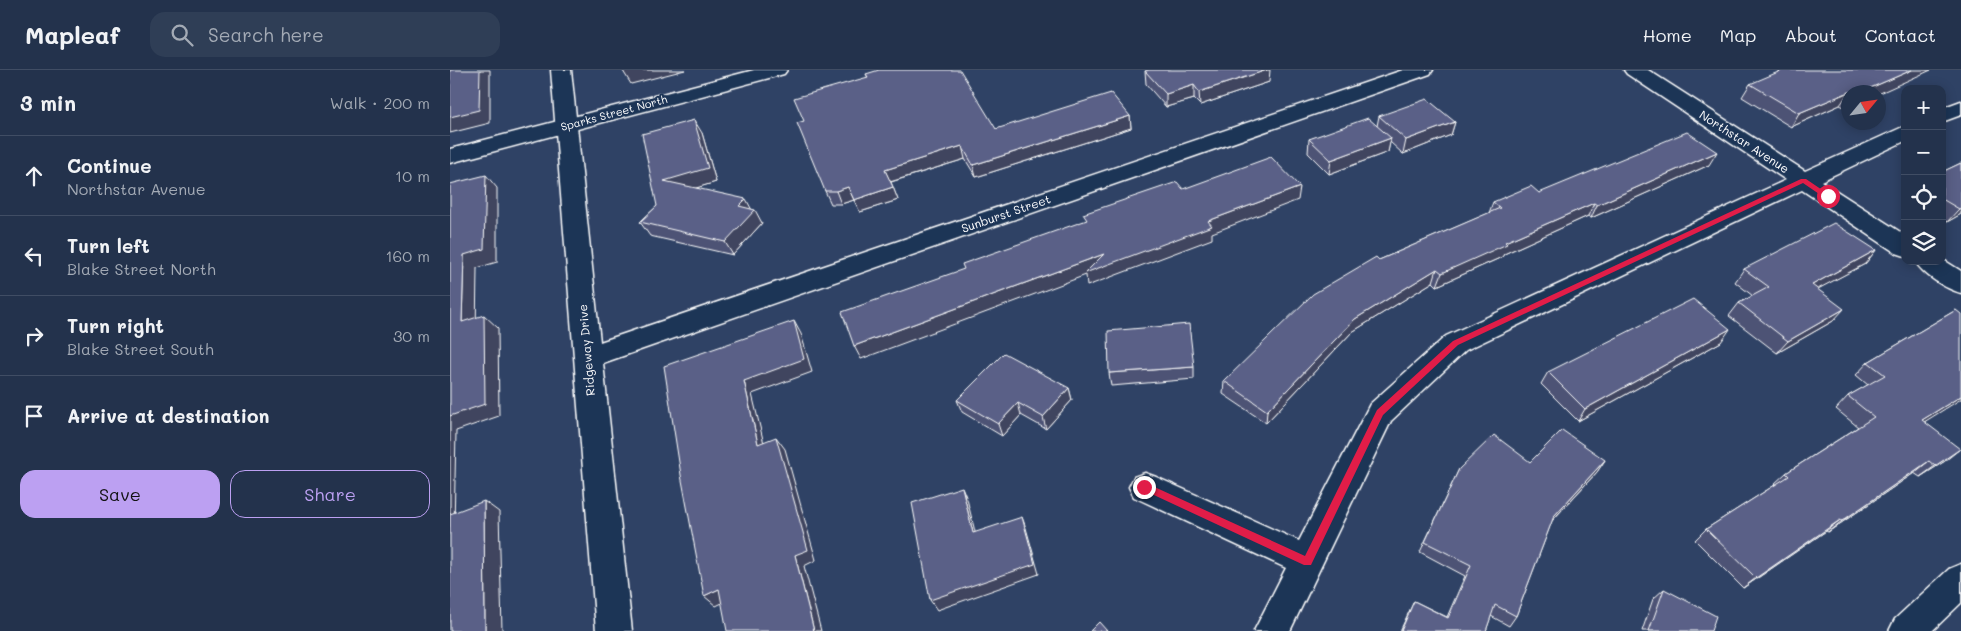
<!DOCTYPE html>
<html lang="en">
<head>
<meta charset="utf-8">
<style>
	body { margin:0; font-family:Mali,sans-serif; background:#2f3e56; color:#f1f3f6 }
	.controls { position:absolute; right:15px; top:15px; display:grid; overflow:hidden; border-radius:10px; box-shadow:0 2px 12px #0003 }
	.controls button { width:45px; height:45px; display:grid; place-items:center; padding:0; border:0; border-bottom:1px solid #404d64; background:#23324c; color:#f1f3f6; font:25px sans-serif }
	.compass { position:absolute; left:1391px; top:15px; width:45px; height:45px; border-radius:50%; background:#23324c; box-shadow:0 2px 12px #0003; rotate:61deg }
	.stop { position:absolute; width:15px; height:15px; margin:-11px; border:4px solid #e11d48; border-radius:50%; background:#fff }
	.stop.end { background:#e11d48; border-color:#fff; box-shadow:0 1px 5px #0008 }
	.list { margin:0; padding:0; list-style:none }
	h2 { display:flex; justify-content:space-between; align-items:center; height:65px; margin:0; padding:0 20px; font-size:21px }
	h2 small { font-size:16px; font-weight:400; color:#a3aab5 }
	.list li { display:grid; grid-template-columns:32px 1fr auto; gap:15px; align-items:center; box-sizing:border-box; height:80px; padding:0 20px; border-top:1px solid #404d64 }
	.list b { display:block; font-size:19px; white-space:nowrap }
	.list p { margin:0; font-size:16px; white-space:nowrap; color:#a3aab5 }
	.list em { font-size:16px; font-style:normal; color:#a3aab5 }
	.actions { display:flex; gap:10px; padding:15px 20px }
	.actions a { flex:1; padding:11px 0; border:1px solid #bca0f2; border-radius:15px; text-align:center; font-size:18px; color:#bca0f2 }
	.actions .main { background:#bca0f2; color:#111 }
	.icon { flex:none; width:28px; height:28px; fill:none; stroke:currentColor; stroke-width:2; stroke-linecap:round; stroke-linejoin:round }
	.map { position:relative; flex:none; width:1511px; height:561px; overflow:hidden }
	header { display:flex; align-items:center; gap:30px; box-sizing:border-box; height:70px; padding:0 25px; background:#23324c; border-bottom:1px solid #404d64 }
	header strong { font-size:24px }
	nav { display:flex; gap:28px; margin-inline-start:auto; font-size:18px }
	.search { width:350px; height:45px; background:#2f3e56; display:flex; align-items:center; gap:12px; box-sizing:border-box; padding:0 18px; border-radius:15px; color:#a3aab5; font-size:19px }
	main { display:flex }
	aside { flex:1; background:#23324c }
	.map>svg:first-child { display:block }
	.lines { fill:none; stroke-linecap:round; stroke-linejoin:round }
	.minor-casing { stroke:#fff; stroke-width:3 }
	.tertiary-casing { stroke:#fff; stroke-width:3 }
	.minor { fill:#1d3557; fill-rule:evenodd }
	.tertiary { fill:#1d3557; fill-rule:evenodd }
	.wall { fill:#4d5374; stroke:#fff }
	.shaded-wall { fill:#3f445e; stroke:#fff }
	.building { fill:#5a6187; stroke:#fff }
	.route { fill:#e11d48 }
	.labels { text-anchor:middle; stroke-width:4; stroke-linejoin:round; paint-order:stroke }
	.far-street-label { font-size:11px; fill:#fff; stroke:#1d3557 }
	.street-label { font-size:12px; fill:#fff; stroke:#1d3557 }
</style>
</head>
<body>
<header>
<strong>Mapleaf</strong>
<div class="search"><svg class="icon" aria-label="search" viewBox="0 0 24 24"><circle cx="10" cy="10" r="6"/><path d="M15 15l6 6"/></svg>Search here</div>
<nav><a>Home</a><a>Map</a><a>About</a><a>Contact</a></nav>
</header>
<main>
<aside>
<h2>3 min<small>Walk · 200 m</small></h2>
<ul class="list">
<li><svg class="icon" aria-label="ahead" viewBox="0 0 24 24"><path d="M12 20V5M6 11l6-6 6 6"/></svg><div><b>Continue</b><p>Northstar Avenue</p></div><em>10 m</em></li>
<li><svg class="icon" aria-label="left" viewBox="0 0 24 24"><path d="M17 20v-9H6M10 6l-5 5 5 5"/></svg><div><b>Turn left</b><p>Blake Street North</p></div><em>160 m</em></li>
<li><svg class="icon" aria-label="right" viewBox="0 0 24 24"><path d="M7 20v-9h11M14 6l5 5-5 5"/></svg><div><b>Turn right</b><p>Blake Street South</p></div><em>30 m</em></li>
<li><svg class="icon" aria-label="arrive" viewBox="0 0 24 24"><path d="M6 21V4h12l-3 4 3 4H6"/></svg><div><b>Arrive at destination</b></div></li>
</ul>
<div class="actions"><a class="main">Save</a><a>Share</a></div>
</aside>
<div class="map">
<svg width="1511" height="561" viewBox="0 0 1511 561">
	<rect width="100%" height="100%" fill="#2f4265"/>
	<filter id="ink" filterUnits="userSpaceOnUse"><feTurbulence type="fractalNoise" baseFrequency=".02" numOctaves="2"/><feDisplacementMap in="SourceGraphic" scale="10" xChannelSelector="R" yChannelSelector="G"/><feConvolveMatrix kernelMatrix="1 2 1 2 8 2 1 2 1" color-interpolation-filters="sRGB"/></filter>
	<g filter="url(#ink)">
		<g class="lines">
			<defs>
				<g id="minor">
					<path d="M101 0H121L150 272 953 0H983L980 4 153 293 182 561H146Z"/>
					<path d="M1174 0H1198L1355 101 1455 56V71L1371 111 1455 165V186L1446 183 1352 120 1016 280 941 351 840 561H804L836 498 684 427 679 417 684 407 695 403 706 407 849 471 920 334 996 266 1336 110 1177 4Z"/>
					<path d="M1511 31V45L1492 52V38Z"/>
					<path d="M1492 189 1511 201V223C1496 219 1473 205 1465 191H1492Z"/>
					<path d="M1511 494V533L1482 561H1439L1445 549 1499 499Z"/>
				</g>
				<path id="tertiary" d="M304 0H337L334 4 0 93V79Z"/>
			</defs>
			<!-- minor casing -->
			<use href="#minor" class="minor-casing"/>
			<!-- tertiary casing -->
			<use href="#tertiary" class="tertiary-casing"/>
			<!-- minor -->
			<use href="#minor" class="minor"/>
			<!-- tertiary -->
			<use href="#tertiary" class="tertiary"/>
		</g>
		<!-- wall -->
		<g class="wall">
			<path d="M695 1 819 12 750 35 744 29 716 37 696 14Z"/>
			<path d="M416 4 546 59 680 46 681 58 526 107 515 89 441 112 448 130 410 142 404 130 391 134H381L375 121 354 51 418 8Z"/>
			<path d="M1300 14 1428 22H1398V37L1396 38 1390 35 1341 57 1292 27Z"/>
			<path d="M929 46 1005 52 1001 65 953 84 940 72 938 82 879 104 858 83 859 69 927 56Z"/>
			<path d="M252 63 266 112 245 118 301 139 312 153 283 185 200 166 190 152 207 136Z"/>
			<path d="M1511 93V144L1497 152 1492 149V102Z"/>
			<path d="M1259 95 1141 148 1138 146 1054 184 1052 187 987 216 983 212 902 262 816 353 773 324 774 311 929 190 1039 143 1043 132Z"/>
			<path d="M1426 180 1415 194 1367 219 1383 251 1327 283 1279 246 1289 233 1303 226 1285 212 1294 199Z"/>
			<path d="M1506 240 1475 352 1495 391 1470 407 1464 403 1378 462 1376 461 1293 518 1245 470 1256 459 1325 415 1324 414 1336 403 1408 357 1386 339 1398 326 1418 315 1406 305 1418 292Z"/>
			<path d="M1271 272 1128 351 1091 314 1098 302Z"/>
			<path d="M744 297V309L661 316 659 303Z"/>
			<path d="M619 318 622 330 596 359 571 345 552 366 512 342 507 330Z"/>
			<path d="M1155 390 1147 402 1102 451 1066 546 1059 556 1041 546 1036 561H950L964 531 997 547 1015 506 970 482 1009 399 1080 392Z"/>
			<path d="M1214 519 1261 561H1192L1203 529Z"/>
		</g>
		<!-- shaded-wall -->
		<g class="shaded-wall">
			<path d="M30 0H40V53L0 63V47Z"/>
			<path d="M176 0H235L181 14 173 1Z"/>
			<path d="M817 0H820L819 12 750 35 749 22Z"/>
			<path d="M1462 0H1481L1428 24V22H1411Z"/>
			<path d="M744 15V29L716 37V24Z"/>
			<path d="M1399 22 1390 35 1341 57 1349 43Z"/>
			<path d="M680 46 681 58 526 107 523 95Z"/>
			<path d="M244 50 252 63 266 112 223 125 214 111Z"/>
			<path d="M1005 52 1001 65 953 84 956 70Z"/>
			<path d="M941 68 938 82 879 104 881 90Z"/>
			<path d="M512 76 515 89 440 112 435 100Z"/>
			<path d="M1267 82 1259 95 1141 148 1147 135Z"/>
			<path d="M36 105 47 118V192L27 198 26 265 12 252 14 185Z"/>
			<path d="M398 117 404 130 391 134 386 121Z"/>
			<path d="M443 117 448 130 410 142 404 130Z"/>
			<path d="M850 117 848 130 762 163V169L637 216 636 205 411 289 404 276 654 184 758 151Z"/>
			<path d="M296 129 303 142 305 140 312 153 283 185 275 172 289 136Z"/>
			<path d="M1144 133 1138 146 1054 184 1052 187 987 216 992 203 1055 172Z"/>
			<path d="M1511 138V144L1497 152 1509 139Z"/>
			<path d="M1426 180 1415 194 1351 228 1362 215Z"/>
			<path d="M987 199 983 212 902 262 816 353 817 341 905 249Z"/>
			<path d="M1394 239 1383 251 1327 283 1338 271Z"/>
			<path d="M34 245 48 258 49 346 6 361 4 459 0 457V346Z"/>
			<path d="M344 251 351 264 362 302 302 324 317 386 308 374 294 311Z"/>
			<path d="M1280 259 1271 272 1128 351 1135 339Z"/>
			<path d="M619 318 622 330 596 359 593 347Z"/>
			<path d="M1511 326V329L1458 362 1472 350Z"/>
			<path d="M568 333 571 345 552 366 548 354Z"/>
			<path d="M326 367 335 379 366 490 354 496 371 561H364L345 485Z"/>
			<path d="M1510 379 1495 391 1470 407 1485 396Z"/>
			<path d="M1155 390 1147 402 1096 457 1104 446Z"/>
			<path d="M1479 391 1464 403 1378 462 1392 451Z"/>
			<path d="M512 417 517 429 528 474 523 463Z"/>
			<path d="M34 431 49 442 52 561H35Z"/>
			<path d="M572 447 576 458 589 504 487 540 480 530Z"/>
			<path d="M1390 450 1376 461 1293 518 1306 508Z"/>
			<path d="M269 519 280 529 266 536 254 526Z"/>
		</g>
		<!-- building -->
		<g class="building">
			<path d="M0 0H30L29 40 0 47Z"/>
			<path d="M429 0H510L546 59 661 23 680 46 523 95 512 76 435 100 443 117 404 130 398 117 386 121H375L347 53 354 51 344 28 418 7 416 4Z"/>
			<path d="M699 0H817L749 22 744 15 716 24 695 1Z"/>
			<path d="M1333 0H1462L1411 22H1399L1349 43 1300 14Z"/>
			<path d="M977 29 1005 52 956 70 929 46Z"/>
			<path d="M918 48 941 68 881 90 859 69Z"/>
			<path d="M244 50 258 98 214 111 296 129 289 136 305 140 275 172 190 152 207 136 192 64Z"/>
			<path d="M1237 62 1267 82 1147 135 1144 133 1055 172 1057 174 992 203 987 199 905 249 817 341 774 311 863 224 926 187 929 190 1050 138 1043 132 1081 116 1089 123Z"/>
			<path d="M821 87 850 117 758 151 762 156 635 203 654 184 404 276 392 242 514 199 512 194 637 150 633 144 727 112 733 119Z"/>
			<path d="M1511 93V138L1509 139 1492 129V102Z"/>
			<path d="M36 105 34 179 14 185 12 252 34 245 35 334 0 346V114Z"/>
			<path d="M1384 153 1426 180 1362 215 1394 239 1338 271 1289 233 1319 217 1294 199Z"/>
			<path d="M1243 229 1280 259 1135 339 1098 302Z"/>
			<path d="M1506 240 1511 244V326L1472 350 1510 379 1485 396 1479 391 1392 451 1390 450 1306 508 1256 459 1339 406 1336 403 1424 347 1398 326 1435 305 1418 292Z"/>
			<path d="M344 251 354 289 294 311 308 374 326 367 358 480 345 485 364 561H277L269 519 254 526 231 405 214 296Z"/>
			<path d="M739 254 744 297 659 303 658 261Z"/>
			<path d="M554 283 619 318 593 347 568 333 548 354 507 330Z"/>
			<path d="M1112 360 1155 390 1104 446 1066 546 1045 535 1036 561H951L964 531 998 548 1021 495 975 472 1009 399 1044 365 1080 392Z"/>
			<path d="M512 417 523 463 572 447 585 494 480 530 462 433Z"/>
			<path d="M34 431 35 561H0V444Z"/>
			<path d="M1214 519 1266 546 1261 561H1199Z"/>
			<path d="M649 552 657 561H640Z"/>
		</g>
	</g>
	<!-- route -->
	<path class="route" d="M1351 109H1356L1381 126 1375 128 1353 113 1008 275 933 345 861 495H854L691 419 690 417 694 413 698 414 855 486 927 340 1003 271Z"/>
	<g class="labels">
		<!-- far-street labels -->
		<g class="far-street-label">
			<text transform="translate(164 43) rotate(-15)" y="4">Sparks Street North</text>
		</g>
		<!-- street labels -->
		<g class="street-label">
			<text transform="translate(1294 72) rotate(33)" y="4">Northstar Avenue</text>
			<text transform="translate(556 144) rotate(-19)" y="4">Sunburst Street</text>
			<text transform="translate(137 280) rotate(-95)" y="4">Ridgeway Drive</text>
		</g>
	</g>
</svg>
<div class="controls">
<button>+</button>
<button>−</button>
<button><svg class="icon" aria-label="locate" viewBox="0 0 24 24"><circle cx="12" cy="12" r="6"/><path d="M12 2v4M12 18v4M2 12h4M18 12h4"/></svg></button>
<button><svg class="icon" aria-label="layers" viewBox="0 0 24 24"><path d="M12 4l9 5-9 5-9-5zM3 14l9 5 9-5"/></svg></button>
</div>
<svg class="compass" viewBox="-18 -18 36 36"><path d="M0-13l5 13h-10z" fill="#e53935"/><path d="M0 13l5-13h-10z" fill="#a3aab5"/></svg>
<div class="stop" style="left:1378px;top:126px"></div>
<div class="stop end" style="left:694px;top:417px"></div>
</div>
</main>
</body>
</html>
